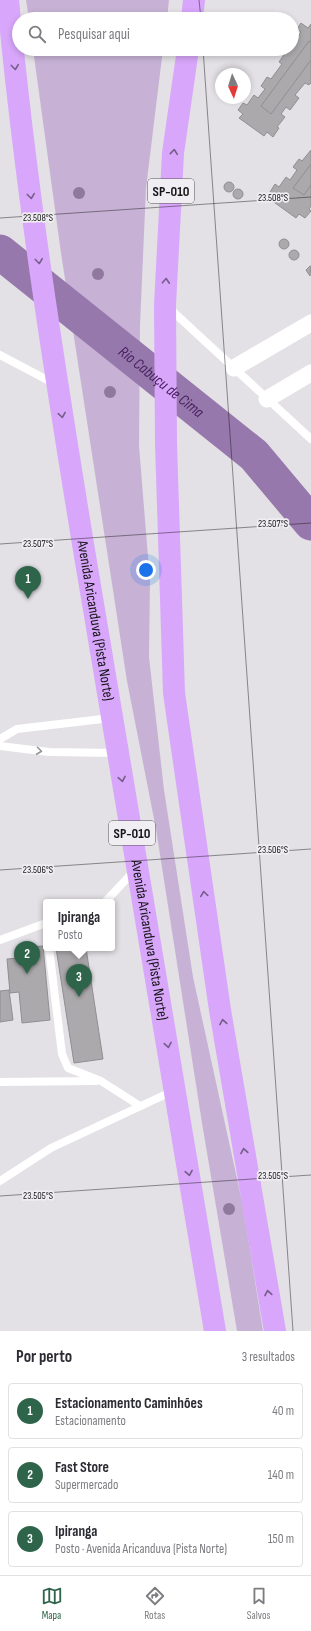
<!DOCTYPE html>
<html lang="pt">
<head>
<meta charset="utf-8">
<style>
	body { margin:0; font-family:"Sofia Sans Condensed",sans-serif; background:#f2f2f3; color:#2b2b33 }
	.compass { position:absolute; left:215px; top:68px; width:36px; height:36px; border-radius:50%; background:#fff; box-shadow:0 2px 6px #0003; rotate:176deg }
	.you { position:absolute; left:146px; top:570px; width:14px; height:14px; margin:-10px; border:3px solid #fff; border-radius:50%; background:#1a73e8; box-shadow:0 0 0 6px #1a73e833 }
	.badge { display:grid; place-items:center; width:26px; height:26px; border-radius:50%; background:#2e644a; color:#fff; font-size:13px; font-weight:700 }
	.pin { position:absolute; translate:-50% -33px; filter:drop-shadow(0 1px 2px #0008) }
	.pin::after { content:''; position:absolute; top:21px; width:14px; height:12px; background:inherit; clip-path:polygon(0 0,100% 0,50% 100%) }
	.popup { position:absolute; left:43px; top:899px; width:72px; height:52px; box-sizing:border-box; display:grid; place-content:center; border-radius:4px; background:#fff; filter:drop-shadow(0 1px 3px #0005); font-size:13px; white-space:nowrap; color:#7c7c81 }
	.popup b { font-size:15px; color:#2b2b33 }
	.popup::after { content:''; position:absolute; left:50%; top:100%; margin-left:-8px; border:8px solid transparent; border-top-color:#fff }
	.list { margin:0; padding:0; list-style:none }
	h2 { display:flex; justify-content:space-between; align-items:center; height:52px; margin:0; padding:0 16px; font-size:17px }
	h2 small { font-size:13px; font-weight:400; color:#7c7c81 }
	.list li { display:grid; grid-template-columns:26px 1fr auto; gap:12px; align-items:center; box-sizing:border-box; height:56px; margin:0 8px 8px; padding:0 8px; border:1px solid #e1e1e2; border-radius:4px }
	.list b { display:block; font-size:15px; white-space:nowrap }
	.list p { margin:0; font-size:13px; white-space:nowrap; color:#7c7c81 }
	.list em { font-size:13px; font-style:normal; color:#7c7c81 }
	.icon { flex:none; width:22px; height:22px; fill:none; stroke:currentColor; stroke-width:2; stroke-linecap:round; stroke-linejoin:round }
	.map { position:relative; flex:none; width:311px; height:1331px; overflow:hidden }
	.search { position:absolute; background:#fff; box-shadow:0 2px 6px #0003; left:12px; right:12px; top:12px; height:44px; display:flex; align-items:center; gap:10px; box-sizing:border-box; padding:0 14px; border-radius:22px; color:#7c7c81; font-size:15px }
	.sheet { height:244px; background:#fff }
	nav { display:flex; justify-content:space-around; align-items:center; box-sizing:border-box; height:56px; border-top:1px solid #e1e1e2; background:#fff; font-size:11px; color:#7c7c81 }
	nav a { display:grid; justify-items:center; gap:2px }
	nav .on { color:#2e644a }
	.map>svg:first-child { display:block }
	.green { fill:#c7b2d6 }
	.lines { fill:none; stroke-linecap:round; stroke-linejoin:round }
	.river { stroke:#9778ac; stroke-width:35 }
	.building { fill:#aba9ac; stroke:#908e91 }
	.lane { stroke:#fff; stroke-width:8 }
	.street { stroke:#fff; stroke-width:17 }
	.highway { stroke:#d8a6fa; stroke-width:22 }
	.tree { fill:#90789e }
	.oneway { stroke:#765d88 }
	.oneway2 { stroke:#959596 }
	.ticks { fill:none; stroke:#141415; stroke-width:1; stroke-opacity:0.45 }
	.labels { text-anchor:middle; stroke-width:3.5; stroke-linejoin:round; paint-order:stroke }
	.shield { fill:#f0eef2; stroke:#565557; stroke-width:1 }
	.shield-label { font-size:14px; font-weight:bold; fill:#141415 }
	.street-label { font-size:15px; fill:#141415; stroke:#f0eef2 }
	.water-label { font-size:16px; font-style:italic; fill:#4b2262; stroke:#f0eef2 }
	.ticks-label { font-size:10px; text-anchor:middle; fill:#141415; stroke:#f0eef2; stroke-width:3.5; stroke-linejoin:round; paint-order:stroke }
</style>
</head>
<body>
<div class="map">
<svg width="311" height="1331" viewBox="0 0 311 1331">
	<rect width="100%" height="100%" fill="#e3e1e5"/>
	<!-- green -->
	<g class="green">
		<path d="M26 0H169L167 19H29Z"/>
		<path d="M33 49H163L146 188 140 325 139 446 150 581 149 657 164 790 193 977 243 1206 263 1331H237L202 1123 156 829 127 681 61 253Z"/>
	</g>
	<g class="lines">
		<!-- river -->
		<path class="river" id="s1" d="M0 252 254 455 311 523"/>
	</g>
	<!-- building -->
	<g class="building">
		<path d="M301 23 308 28 311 24V83L309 85 305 83 295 95 299 98 290 110 286 107 281 114 285 117 277 127 279 128 273 137 267 132 264 136 239 118 243 114 238 110 243 103 247 105 254 95 258 98 265 89 261 86 267 77 271 79 282 64 279 62 288 49H292V44L301 32 297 29Z"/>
		<path d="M309 41 311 42V60L271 114 261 106Z"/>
		<path d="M311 150V206L309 209 311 211 305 218 299 214 296 218 271 200 275 195 270 192 275 184 279 187 286 177 290 180 297 170 293 167 299 159 302 161Z"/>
		<path d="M311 164V185L304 195 293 188Z"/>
		<circle cx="229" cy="187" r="5"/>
		<circle cx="238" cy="194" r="5"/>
		<circle cx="284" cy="244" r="5"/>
		<circle cx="294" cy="255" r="5"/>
		<path d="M310 266H311L310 276 306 270Z"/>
		<path d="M43 946 50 1020 22 1023 19 992 10 993 7 959 18 958 17 948Z"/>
		<path d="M56 948H86L103 1059 74 1063Z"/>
		<path d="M9 990 13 1020 0 1022V991Z"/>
	</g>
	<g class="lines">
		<!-- lane -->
		<g class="lane">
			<path d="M169 308 311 439"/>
			<path d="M0 355 55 384"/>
			<path d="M0 739 17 729 111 718"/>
			<path d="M0 746 49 752 117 753"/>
			<path d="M105 902 136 869"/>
			<path d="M0 940 46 923"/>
			<path d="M49 948 62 1054 68 1068 101 1081 140 1106"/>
			<path d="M0 1082 96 1081"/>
			<path d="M0 1181 51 1148 175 1090"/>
		</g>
		<!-- street -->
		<g class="street">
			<path d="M234 368 311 323"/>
			<path d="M267 399 311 373"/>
		</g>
		<!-- highway -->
		<g class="highway">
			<path id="s2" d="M8 0C25 184 54 367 84 550 127 810 173 1070 215 1331"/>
			<path d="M192 19 194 0"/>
			<path d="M188 49 173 153 165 305 166 443 174 693 220 1010 275 1331"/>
		</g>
	</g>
	<!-- trees -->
	<g class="tree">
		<circle cx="79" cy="193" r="6"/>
		<circle cx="98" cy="274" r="6"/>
		<circle cx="110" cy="392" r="6"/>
		<circle cx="229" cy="1209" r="6"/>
	</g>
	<!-- one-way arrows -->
	<defs><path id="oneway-chevron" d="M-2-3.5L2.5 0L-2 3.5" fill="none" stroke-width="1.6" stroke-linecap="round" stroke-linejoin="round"/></defs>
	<g class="oneway">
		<use href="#oneway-chevron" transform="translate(15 67) rotate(83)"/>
		<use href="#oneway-chevron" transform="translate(174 152) rotate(-84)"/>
		<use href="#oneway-chevron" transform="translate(31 196) rotate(83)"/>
		<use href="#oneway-chevron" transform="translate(39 261) rotate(83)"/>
		<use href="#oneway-chevron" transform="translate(166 281) rotate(-87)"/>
		<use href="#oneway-chevron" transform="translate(62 415) rotate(81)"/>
		<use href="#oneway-chevron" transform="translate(122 779) rotate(79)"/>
		<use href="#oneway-chevron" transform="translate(204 894) rotate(-98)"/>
		<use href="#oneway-chevron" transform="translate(223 1022) rotate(-100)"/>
		<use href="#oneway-chevron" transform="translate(168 1045) rotate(80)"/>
		<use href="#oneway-chevron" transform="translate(244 1151) rotate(-100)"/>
		<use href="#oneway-chevron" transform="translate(189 1173) rotate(80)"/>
		<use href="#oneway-chevron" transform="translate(268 1293) rotate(-100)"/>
	</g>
	<use class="oneway2" href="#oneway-chevron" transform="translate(39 751) rotate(7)"/>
	<!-- ticks -->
	<path class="ticks" d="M199 0 201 19M203 49 293 1331M0 218 311 197M0 544 311 523M0 870 311 849M0 1196 311 1175"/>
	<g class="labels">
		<!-- shield labels -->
		<g class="shield">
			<rect x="148" y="179" width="46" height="24" rx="3"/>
			<rect x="109" y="821" width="46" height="24" rx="3"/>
		</g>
		<g class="shield-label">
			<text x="171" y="196">SP-010</text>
			<text x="132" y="838">SP-010</text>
		</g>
		<!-- street labels -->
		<g class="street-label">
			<text dy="5" stroke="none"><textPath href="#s2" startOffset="627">Avenida Aricanduva (Pista Norte)</textPath></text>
			<text dy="5" stroke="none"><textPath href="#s2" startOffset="951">Avenida Aricanduva (Pista Norte)</textPath></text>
		</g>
		<!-- water labels -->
		<g class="water-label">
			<text dy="6" stroke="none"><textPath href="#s1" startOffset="207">Rio Cabuçu de Cima</textPath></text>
		</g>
	</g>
	<g class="ticks-label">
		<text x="273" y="201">23.508°S</text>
		<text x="38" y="221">23.508°S</text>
		<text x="273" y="527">23.507°S</text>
		<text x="38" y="547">23.507°S</text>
		<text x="273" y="853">23.506°S</text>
		<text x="38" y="873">23.506°S</text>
		<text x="273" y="1179">23.505°S</text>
		<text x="38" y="1199">23.505°S</text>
	</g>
</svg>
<svg class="compass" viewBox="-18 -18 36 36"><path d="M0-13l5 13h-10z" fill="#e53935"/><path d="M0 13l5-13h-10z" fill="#7c7c81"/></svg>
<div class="you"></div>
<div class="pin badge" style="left:28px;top:599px">1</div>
<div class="pin badge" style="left:27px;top:974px">2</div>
<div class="pin badge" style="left:79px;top:997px">3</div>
<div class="popup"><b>Ipiranga</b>Posto</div>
<div class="search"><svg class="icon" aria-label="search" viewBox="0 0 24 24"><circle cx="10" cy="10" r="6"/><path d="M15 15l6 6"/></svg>Pesquisar aqui</div>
</div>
<section class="sheet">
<h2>Por perto<small>3 resultados</small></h2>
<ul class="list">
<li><span class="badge">1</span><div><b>Estacionamento Caminhões</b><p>Estacionamento</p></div><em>40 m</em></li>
<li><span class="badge">2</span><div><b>Fast Store</b><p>Supermercado</p></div><em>140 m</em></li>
<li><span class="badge">3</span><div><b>Ipiranga</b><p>Posto · Avenida Aricanduva (Pista Norte)</p></div><em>150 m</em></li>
</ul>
</section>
<nav>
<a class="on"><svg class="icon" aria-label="map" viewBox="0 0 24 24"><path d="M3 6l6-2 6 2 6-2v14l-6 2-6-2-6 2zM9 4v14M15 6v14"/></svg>Mapa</a>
<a><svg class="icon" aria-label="directions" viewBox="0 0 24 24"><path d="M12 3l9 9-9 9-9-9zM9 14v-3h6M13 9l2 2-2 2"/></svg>Rotas</a>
<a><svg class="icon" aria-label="saved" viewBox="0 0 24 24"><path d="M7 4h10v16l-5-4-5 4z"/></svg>Salvos</a>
</nav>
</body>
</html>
